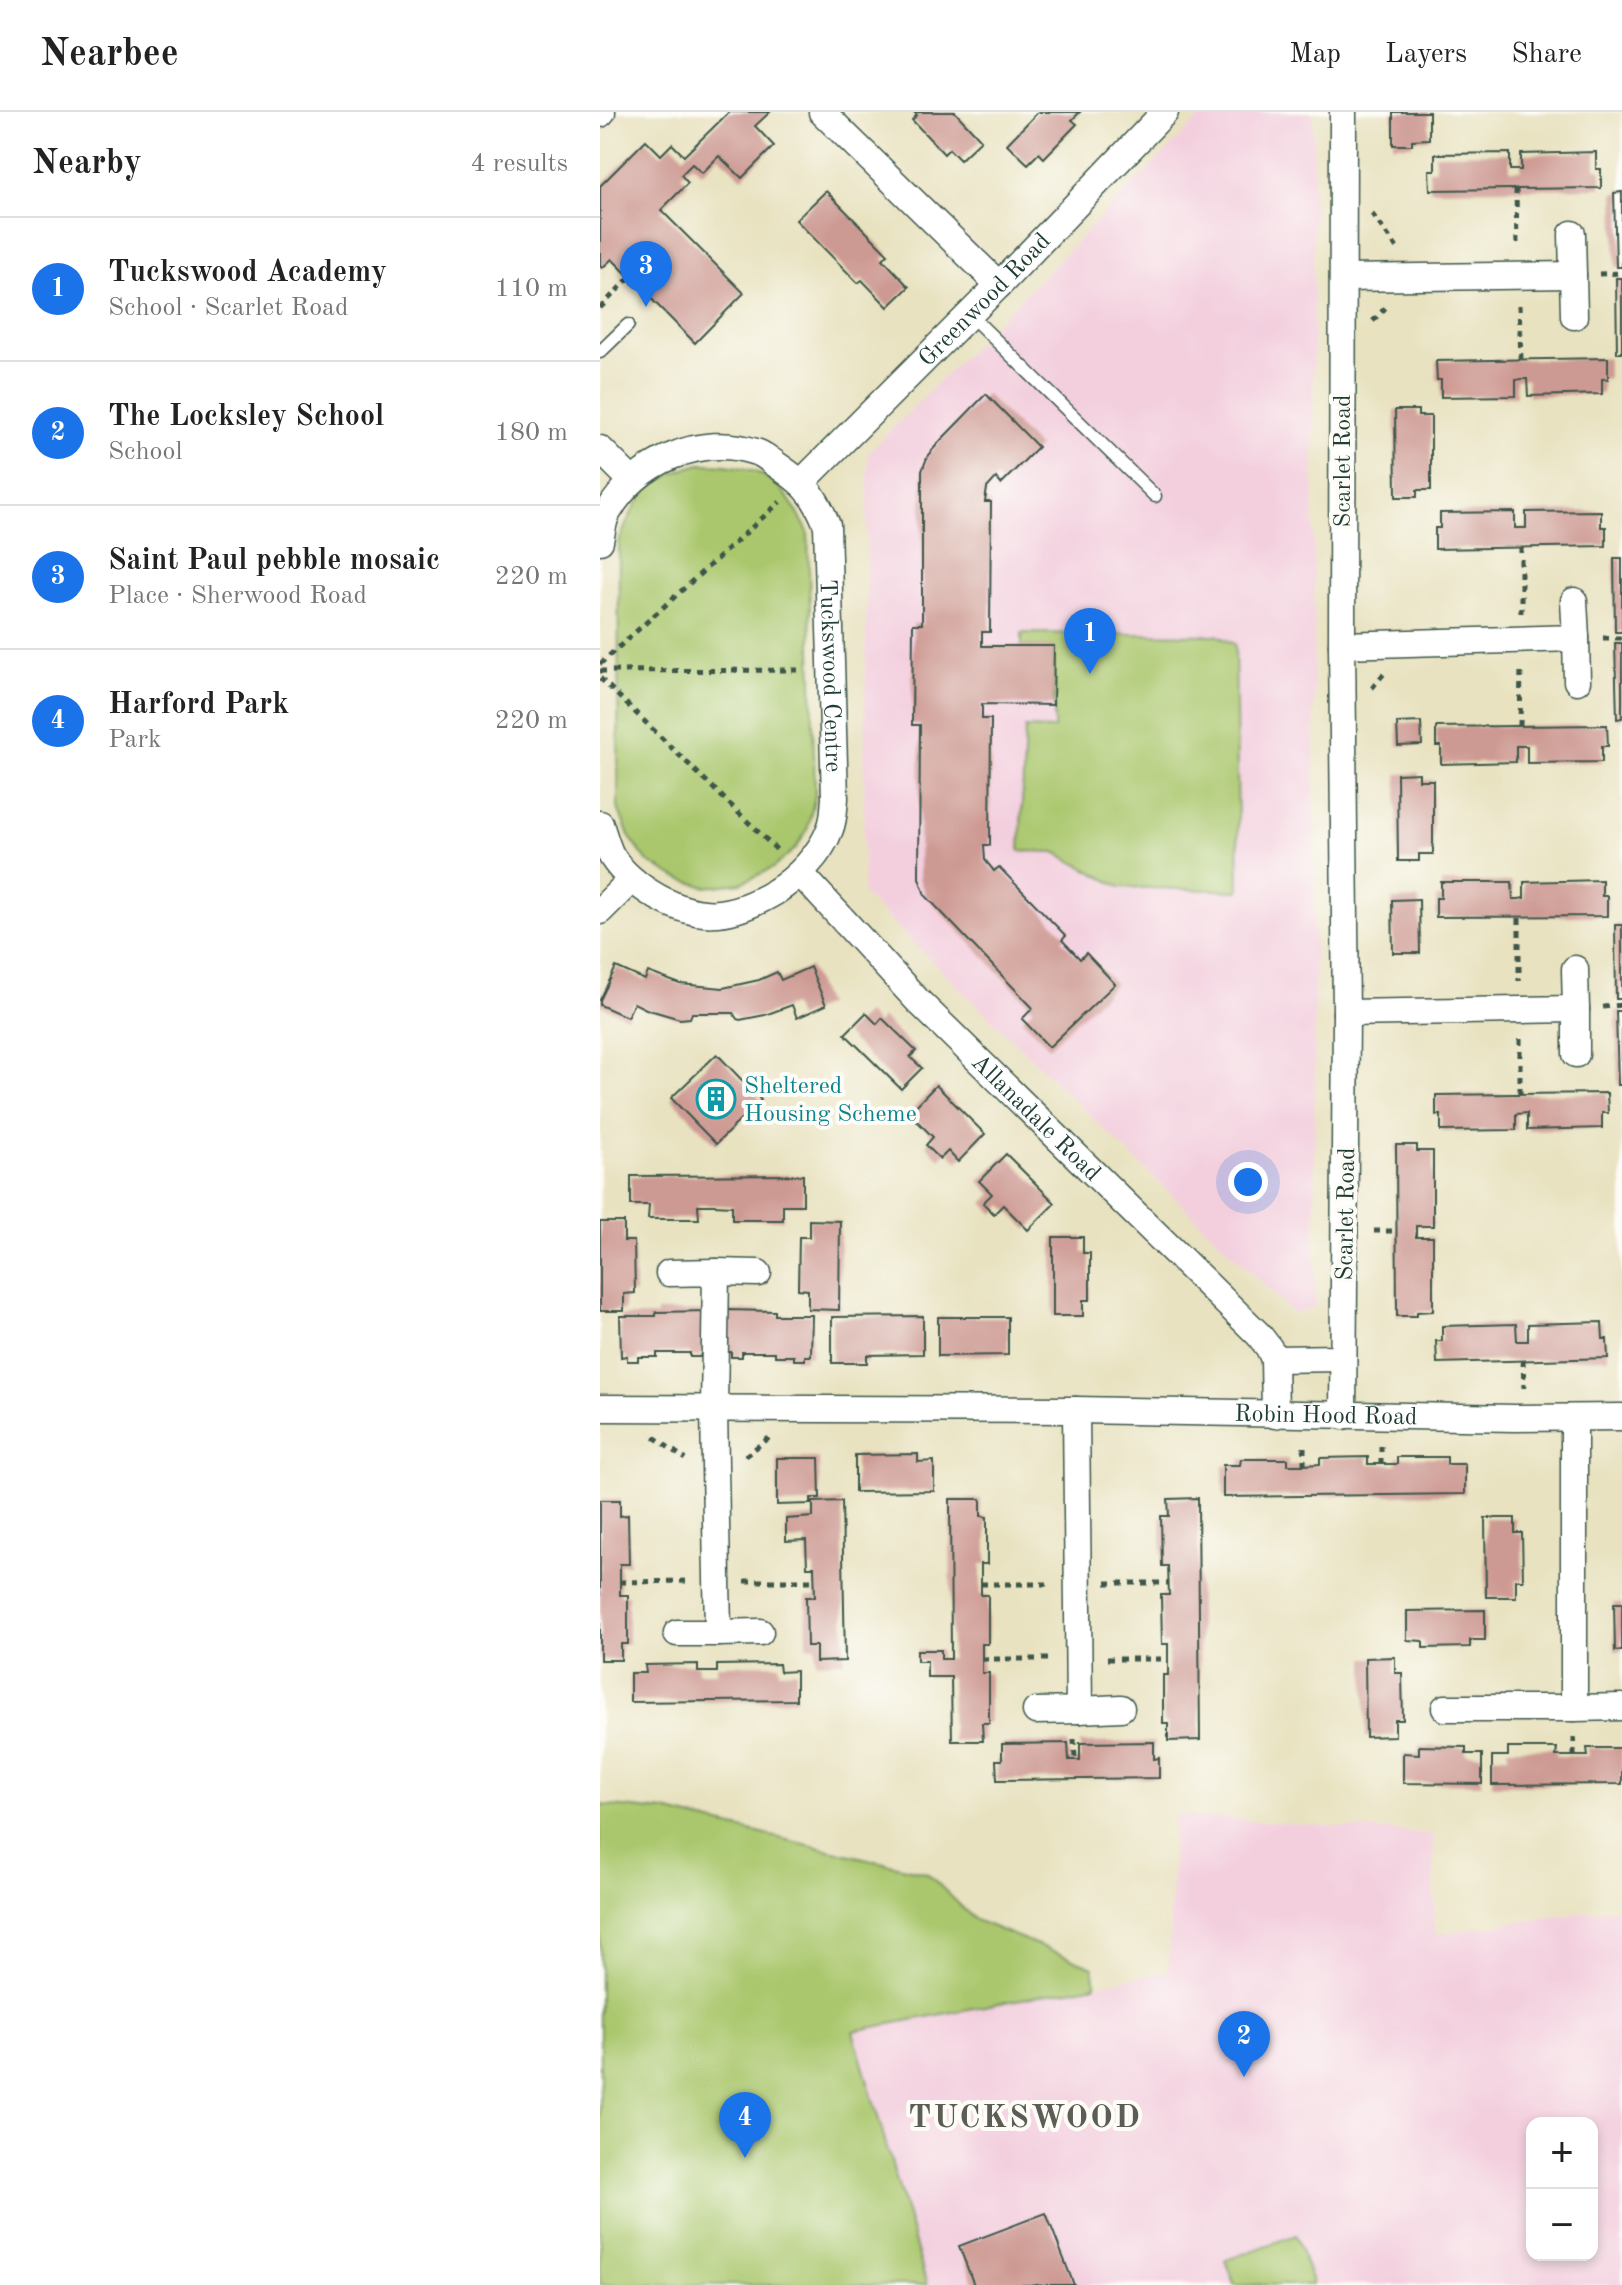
<!DOCTYPE html>
<html lang="en">
<head>
<meta charset="utf-8">
<style>
	body { margin:0; font-family:"Old Standard TT",serif; background:#f6f6f6; color:#222 }
	.controls { position:absolute; right:24px; bottom:24px; display:grid; overflow:hidden; border-radius:16px; box-shadow:0 4px 12px #0003 }
	.controls button { width:72px; height:72px; display:grid; place-items:center; padding:0; border:0; border-bottom:2px solid #e0e0e0; background:#fff; color:#222; font:40px sans-serif }
	.you { position:absolute; left:648px; top:1070px; width:28px; height:28px; margin:-20px; border:6px solid #fff; border-radius:50%; background:#1a73e8; box-shadow:0 0 0 12px #1a73e833 }
	.badge { display:grid; place-items:center; width:52px; height:52px; border-radius:50%; background:#1a73e8; color:#fff; font-size:26px; font-weight:700 }
	.pin { position:absolute; translate:-50% -66px; filter:drop-shadow(0 2px 4px #0008) }
	.pin::after { content:''; position:absolute; top:42px; width:28px; height:24px; background:inherit; clip-path:polygon(0 0,100% 0,50% 100%) }
	.list { margin:0; padding:0; list-style:none }
	h2 { display:flex; justify-content:space-between; align-items:center; height:104px; margin:0; padding:0 32px; font-size:34px }
	h2 small { font-size:26px; font-weight:400; color:#767676 }
	.list li { display:grid; grid-template-columns:52px 1fr auto; gap:24px; align-items:center; box-sizing:border-box; height:144px; padding:0 32px; border-top:2px solid #e0e0e0 }
	.list b { display:block; font-size:30px; white-space:nowrap }
	.list p { margin:0; font-size:26px; white-space:nowrap; color:#767676 }
	.list em { font-size:26px; font-style:normal; color:#767676 }
	.map { position:relative; flex:none; width:1022px; height:2173px; overflow:hidden }
	header { display:flex; align-items:center; gap:48px; box-sizing:border-box; height:112px; padding:0 40px; background:#fff; border-bottom:2px solid #e0e0e0 }
	header strong { font-size:38px }
	nav { display:flex; gap:44px; margin-inline-start:auto; font-size:28px }
	main { display:flex }
	aside { flex:1; background:#fff }
	.map>svg:first-child { display:block }
	.built { fill:#f3cfde; fill-rule:evenodd }
	.green { fill:#aac76d; stroke:#648250; stroke-width:2 }
	.building { fill:#cd9a93 }
	.lines { fill:none; stroke-linecap:round; stroke-linejoin:round }
	.service-casing { stroke:#3d5649; stroke-width:15 }
	.minor-casing { stroke:#3d5649; stroke-width:29 }
	.path { stroke:#3d5649; stroke-width:5; stroke-dasharray:6 6; stroke-linecap:butt }
	.service { stroke:#fff; stroke-width:12 }
	.minor { stroke:#fff; stroke-width:26 }
	.labels { text-anchor:middle; stroke-width:8; stroke-linejoin:round; paint-order:stroke }
	.street-label { font-size:24px; fill:#1f3d34; stroke:#fdfcf7 }
	.culture-label { font-size:24px; fill:#0d838f; stroke:#fdfcf7; text-anchor:start }
	.district-label { font-size:32px; font-weight:bold; letter-spacing:2px; fill:#5c5e55; stroke:#fdfcf7 }
</style>
</head>
<body>
<header>
<strong>Nearbee</strong>
<nav><a>Map</a><a>Layers</a><a>Share</a></nav>
</header>
<main>
<aside>
<h2>Nearby<small>4 results</small></h2>
<ul class="list">
<li><span class="badge">1</span><div><b>Tuckswood Academy</b><p>School · Scarlet Road</p></div><em>110 m</em></li>
<li><span class="badge">2</span><div><b>The Locksley School</b><p>School</p></div><em>180 m</em></li>
<li><span class="badge">3</span><div><b>Saint Paul pebble mosaic</b><p>Place · Sherwood Road</p></div><em>220 m</em></li>
<li><span class="badge">4</span><div><b>Harford Park</b><p>Park</p></div><em>220 m</em></li>
</ul>
</aside>
<div class="map">
<svg width="1022" height="2173" viewBox="0 0 1022 2173">
	<rect width="100%" height="100%" fill="#fdfcf7"/>
	<filter id="ink" filterUnits="userSpaceOnUse"><feTurbulence type="fractalNoise" baseFrequency=".0125" numOctaves="2"/><feDisplacementMap in="SourceGraphic" scale="16" xChannelSelector="R" yChannelSelector="G"/><feConvolveMatrix kernelMatrix="1 2 1 2 8 2 1 2 1" color-interpolation-filters="sRGB"/></filter>
	<filter id="wash" filterUnits="userSpaceOnUse"><feTurbulence type="fractalNoise" baseFrequency=".006" numOctaves="4" result="noise"/><feDisplacementMap in="SourceGraphic" scale="32" xChannelSelector="R" yChannelSelector="G"/><feGaussianBlur stdDeviation="1.8" result="paint"/><feColorMatrix in="noise" values="0 0 0 0 0 0 0 0 0 0 0 0 0 0 0 0 0 1.4 0 .05"/><feComposite in="paint" operator="in"/></filter>
	<g filter="url(#wash)">
		<rect width="100%" height="100%" fill="#e8e2c0"/>
		<!-- built -->
		<g class="built">
			<path d="M605 0H713L715 1195 694 1202 263 782 268 341Z"/>
			<path d="M574 1703 833 1722 835 1822 1022 1795V2173H327L253 1919 568 1859ZM932 2011H992V2143H932Z"/>
		</g>
		<!-- green -->
		<g class="green">
			<path d="M100 352C161 352 181 366 208 420L215 684 207 718 196 736 173 756 141 771 106 775 77 766 47 749 29 724 18 696 19 430C36 383 51 366 100 352Z"/>
			<path d="M422 521 617 523 635 532 639 779 520 775 455 740 420 739 425 616 454 617V535L422 534Z"/>
			<path d="M0 1693 65 1699 327 1761 375 1808 493 1855 496 1873 253 1919 327 2173H0Z"/>
			<path d="M696 2123 713 2173H635L626 2148Z"/>
		</g>
		<g id="blocks">
			<!-- building -->
			<g class="building">
				<path d="M129 0H170L155 14 174 34 142 66 119 44 102 61 92 52 81 63 88 71 61 98 144 181 95 231 12 147 2 156 0 154V74L46 28 61 43 72 32 84 44Z"/>
				<path d="M314 0H355L381 28 360 48 349 37 344 42 312 8 317 3Z"/>
				<path d="M438 0H480L472 8 477 12 444 46 439 41 428 52 407 32Z"/>
				<path d="M793 0H829V27L812 28V33H793Z"/>
				<path d="M996 40V57H1001V76L830 78 829 58H835V42L910 41V58H921V42Z"/>
				<path d="M226 79 288 142 283 147 309 175 288 195 262 168 258 171 196 108Z"/>
				<path d="M1022 80V155H1016L1014 81Z"/>
				<path d="M1016 166H1022V241H1017Z"/>
				<path d="M1008 246V267H1002V282L928 284 927 267H921L916 268V284L841 285V268H837L836 249Z"/>
				<path d="M386 282 438 335 401 372 396 366 387 376 385 390H391L390 520H382V534H454L453 593 382 592V607H391L390 733H384L385 748 394 759 399 755 466 824 462 828 480 847 486 841 515 872 449 935 422 907 433 896 325 783 319 766 320 613H312L313 512H322V359L328 343 341 328Z"/>
				<path d="M795 298H818V304H831V378H817V385H796Z"/>
				<path d="M1001 399V415H1006V434L835 437V416H840V401L915 400V416H926V400Z"/>
				<path d="M1014 446H1022V520H1015Z"/>
				<path d="M1015 531H1022V606L1017 607Z"/>
				<path d="M821 610 822 633 798 634 797 611Z"/>
				<path d="M1007 613 1008 634H1002V650L927 651V634H916V650L841 652V634H836V615Z"/>
				<path d="M819 661V668H833V742H819V749H798L797 662Z"/>
				<path d="M1002 768V784H1007V804L836 805V786H841V770H912L913 787H919L924 786V770Z"/>
				<path d="M819 787 820 841H793L792 788Z"/>
				<path d="M1015 813H1022V887H1016Z"/>
				<path d="M16 855 45 868 48 860 80 872 123 876 159 868 177 860 181 868 210 855 226 893 197 906 192 893 165 903 140 908 137 907 133 901H92L90 906 80 907 46 897 34 891 27 905 0 893V888Z"/>
				<path d="M1016 899H1022V973H1018Z"/>
				<path d="M266 901 277 912 282 906 316 939 310 945 322 956 301 977 245 922Z"/>
				<path d="M117 942 161 988 116 1032 71 986Z"/>
				<path d="M336 973 385 1022 358 1050 348 1039 340 1047 326 1033 333 1025 309 1001Z"/>
				<path d="M1007 981 1008 1001H1002V1016L927 1018V1001L916 1002V1018L841 1019V1003H836V983Z"/>
				<path d="M796 1033H817V1039H833V1114H816V1125H833V1199L817 1200V1204H797Z"/>
				<path d="M406 1042 455 1091 428 1118 403 1093 394 1102 383 1091 392 1082 379 1069Z"/>
				<path d="M203 1063V1093H183V1108H132V1094L114 1093H98L99 1107H48L49 1093H31V1064Z"/>
				<path d="M209 1108 240 1109 239 1198 208 1197V1178L198 1177 199 1125H209Z"/>
				<path d="M0 1110H24V1129H34L35 1181 24 1182V1199H0Z"/>
				<path d="M453 1125H483V1141H490V1188H483V1204H453Z"/>
				<path d="M125 1198 175 1199V1203H212L211 1244H205V1248H194V1244H175V1240H142V1245H131V1240L125 1241Z"/>
				<path d="M107 1199V1241H101L100 1245H90V1241H57V1245H38V1249H27V1244L21 1245 20 1204H56V1200Z"/>
				<path d="M323 1204V1242L267 1243V1251H232V1205Z"/>
				<path d="M338 1205H408V1243L338 1244Z"/>
				<path d="M1002 1210 1003 1227H1007L1008 1246 837 1251 836 1229H842V1214L916 1212 917 1229H928V1212Z"/>
				<path d="M318 1342V1350L334 1349V1379L255 1380V1343Z"/>
				<path d="M768 1345V1352H797V1345H847V1352H865V1382L623 1385V1353H640L641 1347H688V1353H704L720 1352V1346Z"/>
				<path d="M177 1346H219L220 1386H211V1392L177 1393Z"/>
				<path d="M598 1386 600 1628 568 1629V1611H563V1563H568V1532H562L561 1483H569L568 1454H562L561 1404H569L568 1387Z"/>
				<path d="M350 1387H381V1404L387 1405V1452H381V1483H388V1532H382V1561H389V1611H382L383 1629H352L351 1565H327V1549H317V1538H341V1547H351Z"/>
				<path d="M0 1388H20V1404L28 1403 29 1452H20V1483H28V1532H21V1548H0Z"/>
				<path d="M242 1389 245 1549 216 1550V1534H207L206 1485H215L214 1455H207L206 1428 186 1429V1407L213 1405V1390Z"/>
				<path d="M885 1406H915V1421H922L923 1468H916V1485H886Z"/>
				<path d="M1014 1491H1022V1539H1015Z"/>
				<path d="M885 1498V1528H870V1535L823 1536V1529L807 1528V1499Z"/>
				<path d="M795 1545V1561H802L803 1608H795V1624L766 1625 765 1546Z"/>
				<path d="M98 1552V1560H117V1553L179 1552 180 1560 196 1559V1588L30 1590V1561H46L45 1553Z"/>
				<path d="M554 1630V1647L559 1646V1666L397 1668 396 1648H402V1632L468 1631 469 1648H480V1631Z"/>
				<path d="M819 1634 866 1635V1642H882V1672L803 1671V1641L819 1642Z"/>
				<path d="M908 1636H957L956 1644H988L987 1636H1022V1672L892 1673V1644H908Z"/>
				<path d="M446 2101 474 2173H374L359 2134Z"/>
			</g>
		</g>
	</g>
	<g filter="url(#ink)">
		<use href="#blocks" fill-opacity="0" stroke="#3d5649" stroke-width="2"/>
		<g class="lines">
			<defs>
				<g id="service">
					<path d="M369 202 555 384"/>
					<path d="M0 240 28 213"/>
				</g>
				<g id="minor">
					<path d="M222 0 399 173"/>
					<path d="M743 0 742 533 746 901 743 1304"/>
					<path d="M0 2 2 0"/>
					<path d="M973 163 974 204"/>
					<path d="M743 166 973 163 972 122"/>
					<path d="M0 337 31 368"/>
					<path id="s1" d="M202 370 399 173 565 0"/>
					<path id="s2" d="M0 429C2 420 3 408 8 400 37 350 100 321 156 340 164 342 171 349 177 353 206 373 214 381 227 413L235 686C234 696 234 708 230 717 221 742 197 766 175 780 128 808 95 809 49 780 34 770 19 758 10 741 6 732 3 721 0 712"/>
					<path d="M976 526 977 569"/>
					<path d="M742 533 976 526 974 489"/>
					<path id="s3" d="M200 761 317 888 659 1223 669 1236 674 1247 675 1303"/>
					<path d="M0 799 31 768"/>
					<path d="M976 897V942"/>
					<path d="M746 901 976 897 975 857"/>
					<path d="M116 1160 158 1161"/>
					<path d="M69 1161 116 1160 114 1297 118 1521 160 1520"/>
					<path d="M674 1247 743 1246"/>
					<path id="s4" d="M0 1296 476 1298 915 1306 1022 1305"/>
					<path d="M974 1306V1596L1022 1595"/>
					<path d="M77 1521H118"/>
					<path d="M845 1596H974"/>
					<path d="M479 1598 521 1596"/>
					<path d="M436 1599 479 1598 476 1298"/>
				</g>
			</defs>
			<!-- service casing -->
			<use href="#service" class="service-casing"/>
			<!-- minor casing -->
			<use href="#minor" class="minor-casing"/>
			<!-- path -->
			<g class="path">
				<path d="M916 77 917 135"/>
				<path d="M772 102 797 136"/>
				<path d="M999 162 1022 161"/>
				<path d="M919 193 921 248"/>
				<path d="M0 196 30 165"/>
				<path d="M773 209 788 193"/>
				<path d="M921 501V436"/>
				<path d="M1003 526H1022"/>
				<path d="M0 552 180 390"/>
				<path d="M0 559 203 558"/>
				<path d="M0 566 180 741"/>
				<path d="M772 576 786 559"/>
				<path d="M920 614 921 555"/>
				<path d="M919 806V869"/>
				<path d="M1003 895 1022 893"/>
				<path d="M920 927V982"/>
				<path d="M774 1119H797"/>
				<path d="M923 1248 924 1276"/>
				<path d="M54 1325 85 1347"/>
				<path d="M145 1344 169 1326"/>
				<path d="M781 1352V1333"/>
				<path d="M704 1353V1330"/>
				<path d="M145 1469H215"/>
				<path d="M20 1470 91 1469"/>
				<path d="M506 1471H568"/>
				<path d="M381 1472H448"/>
				<path d="M382 1547H449"/>
				<path d="M507 1547H568"/>
				<path d="M974 1625V1644"/>
				<path d="M474 1627 475 1648"/>
			</g>
			<!-- service -->
			<use href="#service" class="service"/>
			<!-- minor -->
			<use href="#minor" class="minor"/>
		</g>
	</g>
	<!-- icons -->
	<defs>
		<symbol id="building-ring" viewBox="-11 -11 22 22"><circle r="9.5" fill="#fdfcf7" stroke="#0f9aa8" stroke-width="1.5"/><path d="M-4-6H4V6H1V3H-1V6H-4ZM-2.5-4.3h1.7v1.8h-1.7ZM.8-4.3h1.7v1.8H.8ZM-2.5-1h1.7V.8h-1.7ZM.8-1h1.7V.8H.8Z" fill="#0f9aa8"/></symbol>
	</defs>
	<g fill-rule="evenodd">
		<use href="#building-ring" x="94" y="965" width="44" height="44"/>
	</g>
	<g class="labels">
		<!-- street labels -->
		<g class="street-label">
			<text dy="8" stroke="none"><textPath href="#s1" startOffset="258">Greenwood Road</textPath></text>
			<text transform="translate(742 349) rotate(-90)" y="8">Scarlet Road</text>
			<text dy="8" stroke="none"><textPath href="#s2" startOffset="458">Tuckswood Centre</textPath></text>
			<text dy="8" stroke="none"><textPath href="#s3" startOffset="340">Allanadale Road</textPath></text>
			<text transform="translate(745 1102) rotate(-89)" y="8">Scarlet Road</text>
			<text dy="8" stroke="none"><textPath href="#s4" startOffset="726">Robin Hood Road</textPath></text>
		</g>
		<!-- culture labels -->
		<g class="culture-label">
			<text x="144" y="981">Sheltered<tspan x="144" dy="28">Housing Scheme</tspan></text>
		</g>
		<!-- district labels -->
		<g class="district-label">
			<text x="425" y="2015">TUCKSWOOD</text>
		</g>
	</g>
</svg>
<div class="controls">
<button>+</button>
<button>−</button>
</div>
<div class="you"></div>
<div class="pin badge" style="left:490px;top:562px">1</div>
<div class="pin badge" style="left:644px;top:1965px">2</div>
<div class="pin badge" style="left:46px;top:195px">3</div>
<div class="pin badge" style="left:145px;top:2046px">4</div>
</div>
</main>
</body>
</html>
